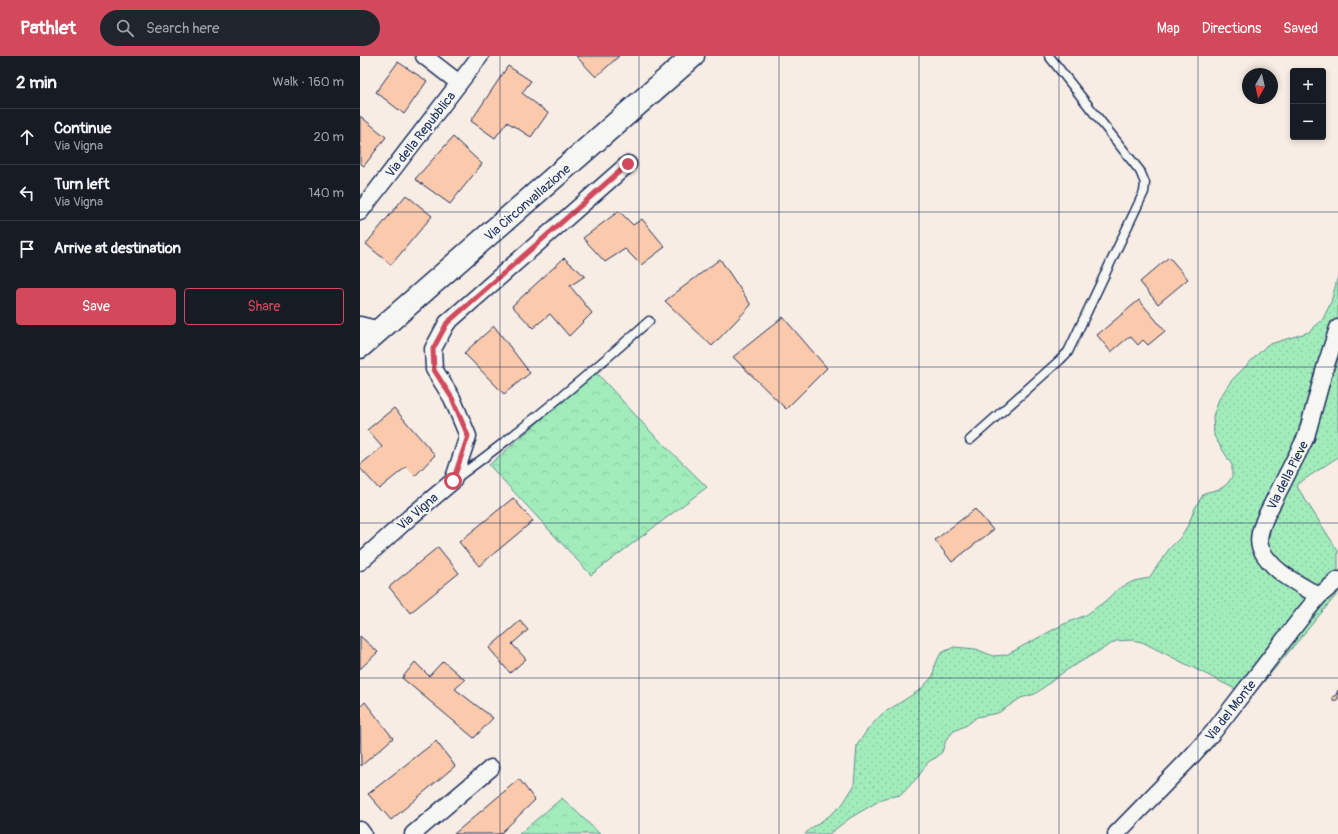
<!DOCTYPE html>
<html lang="en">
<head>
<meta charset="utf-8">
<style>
	body { margin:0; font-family:Pangolin,sans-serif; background:#20242c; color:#f1f3f6 }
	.controls { position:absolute; right:12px; top:12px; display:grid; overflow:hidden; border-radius:4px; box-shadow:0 2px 6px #0003 }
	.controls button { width:36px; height:36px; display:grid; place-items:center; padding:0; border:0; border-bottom:1px solid #363941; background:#171b24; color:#f1f3f6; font:20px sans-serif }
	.compass { position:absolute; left:882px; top:12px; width:36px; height:36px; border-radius:50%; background:#171b24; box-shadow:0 2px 6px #0003; rotate:188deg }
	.stop { position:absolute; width:12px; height:12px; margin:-9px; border:3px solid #d1495b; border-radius:50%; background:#fff }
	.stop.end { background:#d1495b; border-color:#fff; box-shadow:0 1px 4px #0008 }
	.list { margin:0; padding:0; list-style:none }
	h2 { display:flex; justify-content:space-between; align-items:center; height:52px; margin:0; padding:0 16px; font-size:17px }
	h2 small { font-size:13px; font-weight:400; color:#9ea1a6 }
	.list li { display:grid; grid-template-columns:26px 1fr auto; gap:12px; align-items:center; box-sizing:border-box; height:56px; padding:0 16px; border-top:1px solid #363941 }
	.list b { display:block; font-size:15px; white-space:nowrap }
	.list p { margin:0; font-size:13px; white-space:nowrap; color:#9ea1a6 }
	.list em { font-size:13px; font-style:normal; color:#9ea1a6 }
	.actions { display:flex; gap:8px; padding:12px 16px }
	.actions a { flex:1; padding:9px 0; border:1px solid #d1495b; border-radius:4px; text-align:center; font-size:14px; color:#d1495b }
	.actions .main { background:#d1495b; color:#fff }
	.icon { flex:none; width:22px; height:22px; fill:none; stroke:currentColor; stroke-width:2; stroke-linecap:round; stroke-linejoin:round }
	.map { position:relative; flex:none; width:978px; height:778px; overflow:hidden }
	header { display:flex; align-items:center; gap:24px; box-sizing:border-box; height:56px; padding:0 20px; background:#d1495b; color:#fff }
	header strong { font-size:19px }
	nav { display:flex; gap:22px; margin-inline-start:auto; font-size:14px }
	.search { width:280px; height:36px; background:#20242c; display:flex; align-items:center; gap:10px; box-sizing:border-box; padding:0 14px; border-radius:22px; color:#9ea1a6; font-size:15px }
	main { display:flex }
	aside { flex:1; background:#171b24 }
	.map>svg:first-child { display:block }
	.grass { fill:url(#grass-dots); stroke:#5e8e8c }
	.park { fill:url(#park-crowns); stroke:#5e8e8c }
	.building { fill:#fbc9ab; stroke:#1b2f5e }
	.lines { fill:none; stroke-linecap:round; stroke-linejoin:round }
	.service-casing { stroke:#1b2f5e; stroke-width:11 }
	.minor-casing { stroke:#1b2f5e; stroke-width:19 }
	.secondary-casing { stroke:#1b2f5e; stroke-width:25 }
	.service { stroke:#f6f6f2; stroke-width:8 }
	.minor { stroke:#f6f6f2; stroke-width:16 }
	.secondary { stroke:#f6f6f2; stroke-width:22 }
	.route { stroke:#d1495b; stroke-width:5 }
	.grid { fill:none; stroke:#1b2f5e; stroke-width:1; stroke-opacity:0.55 }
	.labels { text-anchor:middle; stroke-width:4; stroke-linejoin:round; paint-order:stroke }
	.street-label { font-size:13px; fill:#1b2f5e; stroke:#f6f6f2 }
</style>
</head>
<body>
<header>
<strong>Pathlet</strong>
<div class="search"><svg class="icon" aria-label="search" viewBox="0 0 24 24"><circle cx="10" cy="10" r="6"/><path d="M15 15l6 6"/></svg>Search here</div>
<nav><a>Map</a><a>Directions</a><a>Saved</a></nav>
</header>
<main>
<aside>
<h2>2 min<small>Walk · 160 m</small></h2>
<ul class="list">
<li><svg class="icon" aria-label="ahead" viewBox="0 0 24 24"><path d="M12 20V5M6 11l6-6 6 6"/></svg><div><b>Continue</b><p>Via Vigna</p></div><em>20 m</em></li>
<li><svg class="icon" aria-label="left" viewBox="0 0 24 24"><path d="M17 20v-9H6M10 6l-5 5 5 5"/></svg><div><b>Turn left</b><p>Via Vigna</p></div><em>140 m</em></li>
<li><svg class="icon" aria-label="arrive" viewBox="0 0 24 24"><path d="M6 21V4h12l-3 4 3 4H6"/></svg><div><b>Arrive at destination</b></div></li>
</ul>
<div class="actions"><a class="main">Save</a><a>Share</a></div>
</aside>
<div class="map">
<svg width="978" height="778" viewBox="0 0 978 778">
	<defs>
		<pattern id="grass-dots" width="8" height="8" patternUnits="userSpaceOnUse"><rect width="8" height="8" fill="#a2ecbb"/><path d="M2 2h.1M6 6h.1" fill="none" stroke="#8bcba3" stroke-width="1.8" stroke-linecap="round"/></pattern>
		<pattern id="park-crowns" width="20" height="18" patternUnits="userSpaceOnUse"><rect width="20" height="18" fill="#a2ecbb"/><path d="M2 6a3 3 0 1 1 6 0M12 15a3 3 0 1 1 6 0" fill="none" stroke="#8bcba3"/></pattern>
	</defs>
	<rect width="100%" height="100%" fill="#f7ede4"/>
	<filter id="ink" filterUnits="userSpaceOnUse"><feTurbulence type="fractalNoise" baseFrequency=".025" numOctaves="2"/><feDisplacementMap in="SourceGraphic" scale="8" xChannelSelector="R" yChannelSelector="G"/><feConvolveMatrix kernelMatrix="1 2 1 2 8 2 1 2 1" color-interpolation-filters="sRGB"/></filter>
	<g filter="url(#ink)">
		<!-- grass -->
		<path class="grass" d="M978 220V401L936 429 978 495V537L891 641 782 586 772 584 756 585 705 615 675 638 661 642 638 657 617 661 607 669 594 675 586 684 582 696 577 701 568 706 558 721 541 739 524 742 490 762 469 778H445L450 773 469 760 482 749 494 730 497 689 508 673 522 658 560 634 573 620 575 608 581 597 594 591 616 593 633 600 646 599 704 568 726 559 744 546 758 533 774 525 789 522 809 493 820 482 828 469 835 452 844 437 860 433 867 428 872 421V409L854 380 853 360 859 343 871 325 907 289 949 276 963 263 971 246Z"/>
		<!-- park -->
		<g class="park">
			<path d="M236 316 290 375 347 431 231 519 129 409Z"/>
			<path d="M202 742 240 778H159Z"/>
		</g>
		<!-- building -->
		<g class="building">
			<path d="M216 0H259L236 21Z"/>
			<path d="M38 6 67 25 44 58 16 36Z"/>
			<path d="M148 10 171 25 162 37 188 57 171 81 147 66 135 82 111 65Z"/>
			<path d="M0 60 26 81 4 110 0 107Z"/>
			<path d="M93 81 122 108 90 148 55 123Z"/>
			<path d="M46 139 72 160 31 209 6 188Z"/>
			<path d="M259 155 273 169 282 163 305 191 281 209 265 193 245 206 223 182Z"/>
			<path d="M809 201 828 223 798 248 780 226Z"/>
			<path d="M204 202 225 220 210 230 232 257 209 280 190 258 173 272 152 250Z"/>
			<path d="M360 203 391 249 352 290 305 245Z"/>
			<path d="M779 244 805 275 788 289 783 284 778 289 770 280 751 296 737 279Z"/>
			<path d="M423 261 467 312 426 353 373 301Z"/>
			<path d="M134 270 170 317 144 338 104 297Z"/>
			<path d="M34 352 75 399 55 420 46 411 19 433 0 412V409L22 391 7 374Z"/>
			<path d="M153 442 173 465 119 510 99 486Z"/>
			<path d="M615 453 633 474 592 506 575 484Z"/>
			<path d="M78 491 99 517 50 557 29 531Z"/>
			<path d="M160 565 168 574 152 588 166 603 150 617 129 592Z"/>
			<path d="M0 580 18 596 0 613Z"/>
			<path d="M83 605 105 624 95 633 133 662 114 682 42 622 55 606 69 620Z"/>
			<path d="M978 634V643L974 645 972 641 976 639Z"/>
			<path d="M5 646 33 682 1 710 0 651Z"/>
			<path d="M76 685 95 710 31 764 8 738Z"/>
			<path d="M159 723 175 744 140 778H94Z"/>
		</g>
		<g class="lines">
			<defs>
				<g id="service">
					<path d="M610 384 700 304 708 296 784 136 785 127 780 115 689 0"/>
					<path d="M95 423C163 374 226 321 289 265"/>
				</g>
				<g id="minor">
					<path d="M64 0 99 27"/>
					<path d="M0 156 120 0"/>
					<path d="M0 269 20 274"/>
					<path d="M0 506 49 462 93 425 108 380 92 342 74 313 73 293 87 267 268 108"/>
					<path d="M959 540C939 528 912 516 901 493 896 483 902 470 906 460L946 381 965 312 978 272"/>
					<path d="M0 774 3 778"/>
					<path d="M53 778 131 712"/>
					<path d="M756 778 830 702 854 675 944 558 959 540 978 524"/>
				</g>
				<path id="secondary" d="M0 291 333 0"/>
			</defs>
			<!-- service casing -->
			<use href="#service" class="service-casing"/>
			<!-- minor casing -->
			<use href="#minor" class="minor-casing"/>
			<!-- secondary casing -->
			<use href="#secondary" class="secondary-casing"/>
			<!-- service -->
			<use href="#service" class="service"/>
			<!-- minor -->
			<use href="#minor" class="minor"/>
			<!-- secondary -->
			<use href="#secondary" class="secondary"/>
		</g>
	</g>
	<g class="lines" filter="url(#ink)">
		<!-- route -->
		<path class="route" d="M93 425 108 380 92 342 74 314 73 293 87 267 268 108"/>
	</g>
	<!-- grid -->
	<path class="grid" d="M140 0V778M279 0V778M419 0V778M559 0V778M699 0V778M838 0V778M0 156H978M0 311H978M0 467H978M0 622H978"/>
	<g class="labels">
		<!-- street labels -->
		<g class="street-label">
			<text transform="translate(60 78) rotate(-52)" y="5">Via della Repubblica</text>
			<text transform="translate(167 146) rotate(-41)" y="5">Via Circonvallazione</text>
			<text transform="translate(927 419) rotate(-63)" y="5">Via della Pieve</text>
			<text transform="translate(57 455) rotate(-41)" y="5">Via Vigna</text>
			<text transform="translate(870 654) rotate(-52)" y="5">Via del Monte</text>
		</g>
	</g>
</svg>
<div class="controls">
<button>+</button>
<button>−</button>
</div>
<svg class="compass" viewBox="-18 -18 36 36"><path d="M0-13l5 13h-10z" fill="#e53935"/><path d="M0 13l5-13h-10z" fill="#9ea1a6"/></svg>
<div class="stop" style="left:93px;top:425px"></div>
<div class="stop end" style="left:268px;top:108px"></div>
</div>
</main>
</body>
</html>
